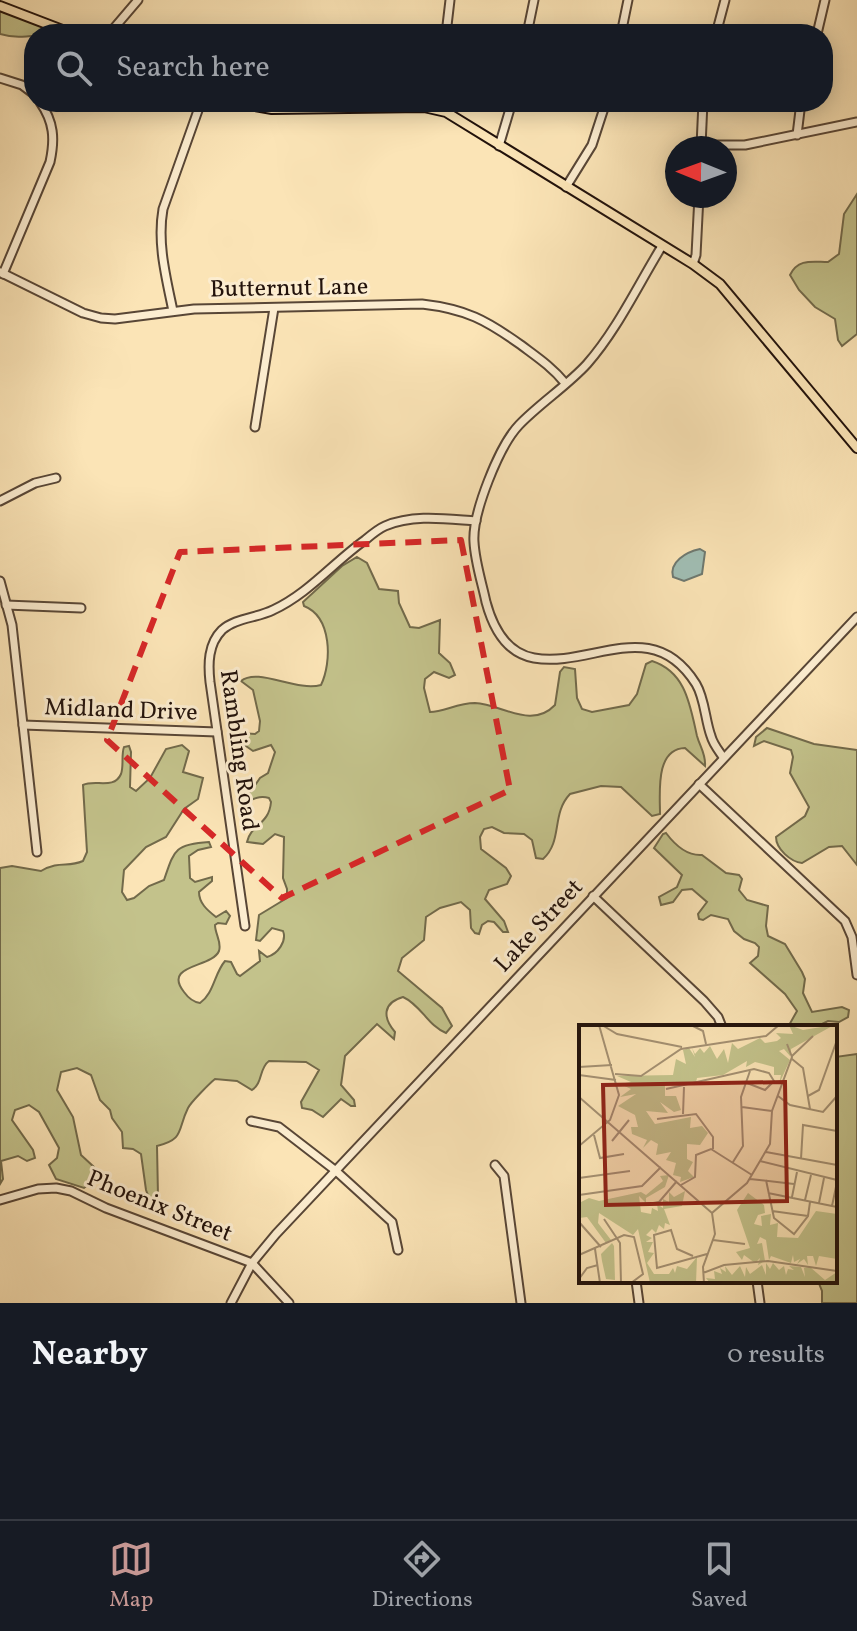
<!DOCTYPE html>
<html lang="en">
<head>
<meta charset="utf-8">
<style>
	body { margin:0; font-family:Vollkorn,serif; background:#20242c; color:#f1f3f6 }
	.compass { position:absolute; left:665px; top:136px; width:72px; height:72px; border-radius:50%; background:#171b24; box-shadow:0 4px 20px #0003; rotate:271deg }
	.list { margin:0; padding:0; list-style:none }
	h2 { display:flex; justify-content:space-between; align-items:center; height:104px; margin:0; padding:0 32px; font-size:34px }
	h2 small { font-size:26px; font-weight:400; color:#9ea1a6 }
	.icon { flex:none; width:44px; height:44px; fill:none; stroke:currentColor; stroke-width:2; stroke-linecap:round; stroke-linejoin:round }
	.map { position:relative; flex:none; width:857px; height:1303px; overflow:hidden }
	.search { position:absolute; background:#171b24; box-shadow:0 4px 20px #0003; left:24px; right:24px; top:24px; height:88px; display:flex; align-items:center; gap:20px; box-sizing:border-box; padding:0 28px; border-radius:32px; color:#9ea1a6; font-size:30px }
	.sheet { height:216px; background:#171b24 }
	nav { display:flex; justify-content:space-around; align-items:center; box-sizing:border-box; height:112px; border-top:2px solid #363941; background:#171b24; font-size:22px; color:#9ea1a6 }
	nav a { display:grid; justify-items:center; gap:4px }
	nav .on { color:#c59692 }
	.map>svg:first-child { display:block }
	.green { fill:#c3c28b; stroke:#726a4b; stroke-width:2 }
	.water { fill:#a0beb4; stroke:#6e7970; stroke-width:2 }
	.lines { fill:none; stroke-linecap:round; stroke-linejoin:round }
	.minor-casing { stroke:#584636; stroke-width:11 }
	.major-casing { stroke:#22120b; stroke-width:12 }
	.minor { stroke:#fcedd0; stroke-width:7 }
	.major { stroke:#fbe4b6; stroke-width:8 }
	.marked { fill:none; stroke:#d62828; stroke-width:6; stroke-dasharray:16 10; stroke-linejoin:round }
	.labels { text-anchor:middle; stroke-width:6; stroke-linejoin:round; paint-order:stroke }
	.street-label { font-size:24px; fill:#22120b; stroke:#fcedd0 }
	.inset-road { fill:none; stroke:#a49072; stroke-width:2 }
	.view { fill:#8f2418; fill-opacity:0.15; stroke:#8f2418; stroke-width:4 }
	.inset-edge { fill:none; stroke:#22120b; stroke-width:4 }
</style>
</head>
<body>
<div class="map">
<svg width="857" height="1303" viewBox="0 0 857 1303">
	<rect width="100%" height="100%" fill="#fbe4b6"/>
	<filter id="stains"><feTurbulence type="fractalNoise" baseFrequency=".0025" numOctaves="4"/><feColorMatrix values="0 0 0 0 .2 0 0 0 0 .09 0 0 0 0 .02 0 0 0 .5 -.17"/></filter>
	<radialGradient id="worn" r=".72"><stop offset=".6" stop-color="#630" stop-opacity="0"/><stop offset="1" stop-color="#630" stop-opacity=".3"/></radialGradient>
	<!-- green -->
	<g class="green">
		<path d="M0 11 46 27 57 34C36 34 20 40 0 34Z"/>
		<path d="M857 194V334L842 346 838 340 835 319 815 307 799 290 790 275C798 258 813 262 828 262L839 254 844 214Z"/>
		<path d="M357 557 367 563 379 589 398 591 399 603 410 627 419 628 440 620 439 653 450 663 455 675 449 678 434 672 425 679 424 688 430 712C444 712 457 703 475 703 502 704 531 730 555 705L560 672 564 667 575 669 577 698 582 709 592 712 629 705 637 694 646 664 652 661C686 672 690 705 697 736 700 747 706 754 705 766L685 748C655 749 660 793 660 814L652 816 621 787 601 786 570 794C551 814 563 841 543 859L536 858 532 840 524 834 504 833 492 827 484 829 480 837 481 849 506 868 511 876 507 884 489 890 485 899 504 921 508 932H503L494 922 488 921 482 925 479 934 475 933 471 928 470 910 461 902 440 908 426 917 424 940 402 958 398 971 442 1008 452 1026 446 1033C428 1026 421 1005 403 997 382 1003 383 1018 395 1032L394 1039 377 1024 345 1056 341 1085 354 1100 355 1106H351L341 1099 323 1117 312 1110 302 1108 301 1102 319 1070 306 1062 269 1061C259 1068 263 1083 252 1090L237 1081 215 1079C210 1083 191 1102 188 1108 177 1130 185 1139 157 1146L158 1196 155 1202 151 1203 146 1190 141 1154 133 1149 123 1148 122 1132 112 1118 110 1110 100 1100 91 1075 77 1068 61 1072 57 1090 73 1117 81 1155 94 1167V1180L84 1188 56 1179 49 1165 57 1158 59 1148 39 1112 29 1105 15 1110 12 1120 33 1150 35 1158 27 1161 18 1156 1 1161 3 1179 0 1184V868L12 866 41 871C60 860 67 868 83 861L87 852 83 785C95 779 114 790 121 774 124 766 121 755 124 747L129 746 131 752 130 787 136 791 150 778 166 749 182 745 189 751 183 772 203 778 198 799 184 809 166 837 146 847 124 870 122 892 127 900 134 898 149 886 164 880C174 851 174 844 209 842L211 847 198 850 189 856 190 878 195 882 212 877V881L199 892C199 903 207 910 216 917L226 911 230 916 226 924 218 923 215 925C215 934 222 942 219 951 212 968 162 964 184 992 189 999 193 1002 200 1003 214 993 214 974 225 961L231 962 237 974 240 976 260 961 259 951 267 957C278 954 287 941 283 931L272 928 260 941 256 940 259 915 287 898V889L283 878 284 837 275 834 263 844 247 842C251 824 269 825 271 802L269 798C256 794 251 803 239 802L238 799 251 791 260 778 268 773 275 752 271 745 253 751 236 739 241 733 255 734 259 731 260 721 253 690 241 681C258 667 296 692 321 685 332 662 332 617 304 606L303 602 342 566Z"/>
		<path d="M767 728 814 744 857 750V865L842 846 829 847 802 863C791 862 776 849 776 837L805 816 809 807 790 773 793 757 791 750 764 741 754 746 756 737Z"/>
		<path d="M666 833C675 845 688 856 702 855L726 873 739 875 742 879 739 890 747 900 768 906 766 926 768 936 785 944 802 972 805 979 803 993 812 1012 842 1007 849 1010 848 1017 839 1022 828 1021 816 1027H788L797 1011 785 994 750 963 758 956 759 947 755 943 744 939 734 931 728 919 711 915 703 920 699 919 698 914 707 902 692 889 682 890 673 902 661 905 659 897 677 887 682 875 654 848 663 834Z"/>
		<path d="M857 1054V1303H822V1291L818 1281H835V1057Z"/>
	</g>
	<!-- water -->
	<path class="water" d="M700 549 705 552 702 574 684 581 673 577C669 562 686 552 700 549Z"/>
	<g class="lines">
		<defs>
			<g id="minor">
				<path d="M109 34 138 0"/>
				<path d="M446 34 450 0"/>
				<path d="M527 34 534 0"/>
				<path d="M621 34 628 0"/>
				<path d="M716 34 725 0"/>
				<path d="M817 34 825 0"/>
				<path d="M0 78 22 85 34 94"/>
				<path d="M797 135 801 102"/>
				<path d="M701 145H745L857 122"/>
				<path d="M499 146 512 102"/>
				<path d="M701 146 703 102"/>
				<path d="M566 187 592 145 606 102"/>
				<path d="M662 246C638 285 617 330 587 364 568 385 539 404 519 425 499 446 472 514 474 542 475 562 482 583 486 602 493 628 506 653 534 658 592 668 652 614 696 684 705 699 705 720 711 736 713 744 719 751 723 757"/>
				<path d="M693 264 696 255 699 196"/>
				<path d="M0 272 83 313 101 318 115 319 194 309 422 304C466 309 486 320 521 345 537 357 552 367 565 383"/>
				<path d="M3 274 50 162C55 139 54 122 40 102"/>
				<path d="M173 311C166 277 157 243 163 209L201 102"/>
				<path d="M255 427 274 308"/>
				<path d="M0 501 35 483 56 478"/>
				<path d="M0 581 12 625 37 852"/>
				<path d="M6 605 81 608"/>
				<path d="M23 725 217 732"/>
				<path d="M699 784 845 921 852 937 857 975"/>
				<path d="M593 896 704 1001 718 1017 722 1027"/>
				<path d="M245 926 210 682C208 664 208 644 222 630 235 618 257 618 273 610 308 594 334 562 365 540 371 535 378 529 385 526 414 514 446 519 476 521"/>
				<path d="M251 1121 279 1127 336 1171 392 1222 398 1250"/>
				<path d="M495 1165 504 1176 521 1303"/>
				<path d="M0 1200 38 1189 56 1188 71 1191 106 1208 252 1263 289 1303"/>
				<path d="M636 1281 639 1303"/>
				<path d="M757 1281 760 1303"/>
				<path d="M231 1303 252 1263 276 1234 857 617"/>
			</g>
			<g id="major">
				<path d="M0 6 73 34"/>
				<path d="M232 102 272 109 424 107 446 112 693 264 720 284 857 448"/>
			</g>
		</defs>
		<!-- minor casing -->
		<use href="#minor" class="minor-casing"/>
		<!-- major casing -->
		<use href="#major" class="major-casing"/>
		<!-- minor -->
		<use href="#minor" class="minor"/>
		<!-- major -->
		<use href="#major" class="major"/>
	</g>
	<!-- marked area -->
	<path class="marked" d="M461 540 510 790 282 898 107 740 180 552Z"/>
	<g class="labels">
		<!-- street labels -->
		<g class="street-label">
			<text transform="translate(289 287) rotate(-1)" y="8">Butternut Lane</text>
			<text transform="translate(121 709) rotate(2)" y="8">Midland Drive</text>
			<text transform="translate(240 750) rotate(82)" y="8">Rambling Road</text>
			<text transform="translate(538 925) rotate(-47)" y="8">Lake Street</text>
			<text transform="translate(160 1205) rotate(22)" y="8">Phoenix Street</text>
		</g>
	</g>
	<!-- overview -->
	<g transform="translate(579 1025)">
		<rect width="258" height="258" fill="#fbe4b6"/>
		<path d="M210 0 224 5 255 0 212 24 211 31 205 24 200 26 211 35 200 59 202 50H195V42L176 37 167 42 168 36 144 50 118 53 117 58H86V71H97L102 85 95 87 81 77 89 88 67 86 76 99 112 92 111 103 123 101 129 108 121 120 108 119V134L114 137 109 146 115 152 101 157 102 152 94 150 97 138 87 135 92 127 77 130 79 119 72 115 64 123 68 115 53 109 52 102H59L56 90 39 81 57 69 41 72 52 64 41 59 52 57 38 51 94 50 97 34 107 39 104 25 110 23 116 32 113 23 116 29 121 23 125 28 131 21 138 34 145 24 149 38 153 18 159 24 181 13 186 18 198 16 202 13 197 8 214 9ZM90 150 86 162 67 173V178L60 171 62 187 72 189 73 183 79 186 78 179 84 183V174L90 177V167L95 172 106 166 103 181 85 184 91 200 86 198 85 204 80 200 77 208 73 204 67 210 73 213 67 217H74L69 227 75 228 68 238 75 249H90L94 243 96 248 98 241 108 244 118 232 117 258H71L59 204 54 210 20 188 19 198 32 215 27 218 8 192 0 193V178L10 173 20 176 62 167 67 170 84 156 81 151ZM169 168 185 180 186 188 179 190 175 199 183 201 182 191 192 189 191 200 199 198 198 212 219 213 237 186 258 189V234L240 231 237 241 234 231H228L229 240 225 234 218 239 221 234 215 237 214 230 212 238 192 231 190 235 187 215 181 212 178 219 183 218 186 236 179 240 181 233 176 238 165 230 163 235 157 227 171 223 158 185ZM33 218 35 221 36 255 27 254 23 236 22 229ZM187 238 191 244 194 238 200 245 205 241 207 250 209 244 215 245 210 241 222 242 226 252 225 243 231 242 246 255 258 247V258H131L127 253 136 254 135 246 143 249 141 243 147 247 146 241 153 250 161 241 166 252 167 242 171 249 183 240 187 250Z" fill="#c3c28b"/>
		<path class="inset-road" d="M23 0 38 9 103 22M112 0 124 6 127 19M213 31 234 11M213 34 224 43 231 84M0 42 33 40M36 49 62 51 102 24 187 11 200 0M0 50 37 55M87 64 175 44 190 48 195 56 186 65 168 58M199 71 211 80 244 87 258 71M229 71 240 65 258 15M0 72 133 188M163 82 193 86M104 89 105 62M78 94 117 89 134 112V124M15 110 21 133 45 129M33 116 50 95M0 121 31 95 40 70 20 0M187 127 258 140M222 134 224 100 258 106M181 136 258 155M154 137 164 121 162 72 171 46M0 153 51 146M171 154 215 159M187 155 195 193 215 209 229 191 231 177M102 160 116 152 117 130 132 124 173 150M189 168 258 182M0 170 63 161 82 142M213 172 218 147M226 175 232 150M240 178 245 153M65 180 80 177 98 156M253 181 258 157M193 186 229 191M25 194 41 218 42 258M0 197 22 222M134 215 166 219M16 224 21 258M0 230 45 210 55 212 64 249 52 258M114 231 98 224 92 205 75 210 78 243 128 229M124 248 145 240 189 236 258 246M0 254 8 243 19 240M125 258 124 242 136 209 133 188 168 158 191 119 193 86 213 32 208 19"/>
		<path class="view" d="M206 57 208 176 27 180 24 60Z"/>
		<rect width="258" height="258" class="inset-edge"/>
	</g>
	<rect width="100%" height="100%" filter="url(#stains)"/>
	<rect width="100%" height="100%" fill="url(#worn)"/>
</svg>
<svg class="compass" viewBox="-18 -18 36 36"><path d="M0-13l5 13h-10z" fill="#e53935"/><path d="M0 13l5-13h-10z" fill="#9ea1a6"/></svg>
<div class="search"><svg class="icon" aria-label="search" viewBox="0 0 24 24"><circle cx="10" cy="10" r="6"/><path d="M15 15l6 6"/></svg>Search here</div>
</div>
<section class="sheet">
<h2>Nearby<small>0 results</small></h2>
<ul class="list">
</ul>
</section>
<nav>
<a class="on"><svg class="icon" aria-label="map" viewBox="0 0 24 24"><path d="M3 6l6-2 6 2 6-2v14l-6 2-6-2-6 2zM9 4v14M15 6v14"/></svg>Map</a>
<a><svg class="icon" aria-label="directions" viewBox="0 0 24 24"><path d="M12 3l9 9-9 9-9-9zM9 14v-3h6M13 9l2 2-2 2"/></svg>Directions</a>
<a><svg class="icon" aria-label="saved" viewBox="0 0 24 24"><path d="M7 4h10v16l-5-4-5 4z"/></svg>Saved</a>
</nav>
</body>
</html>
